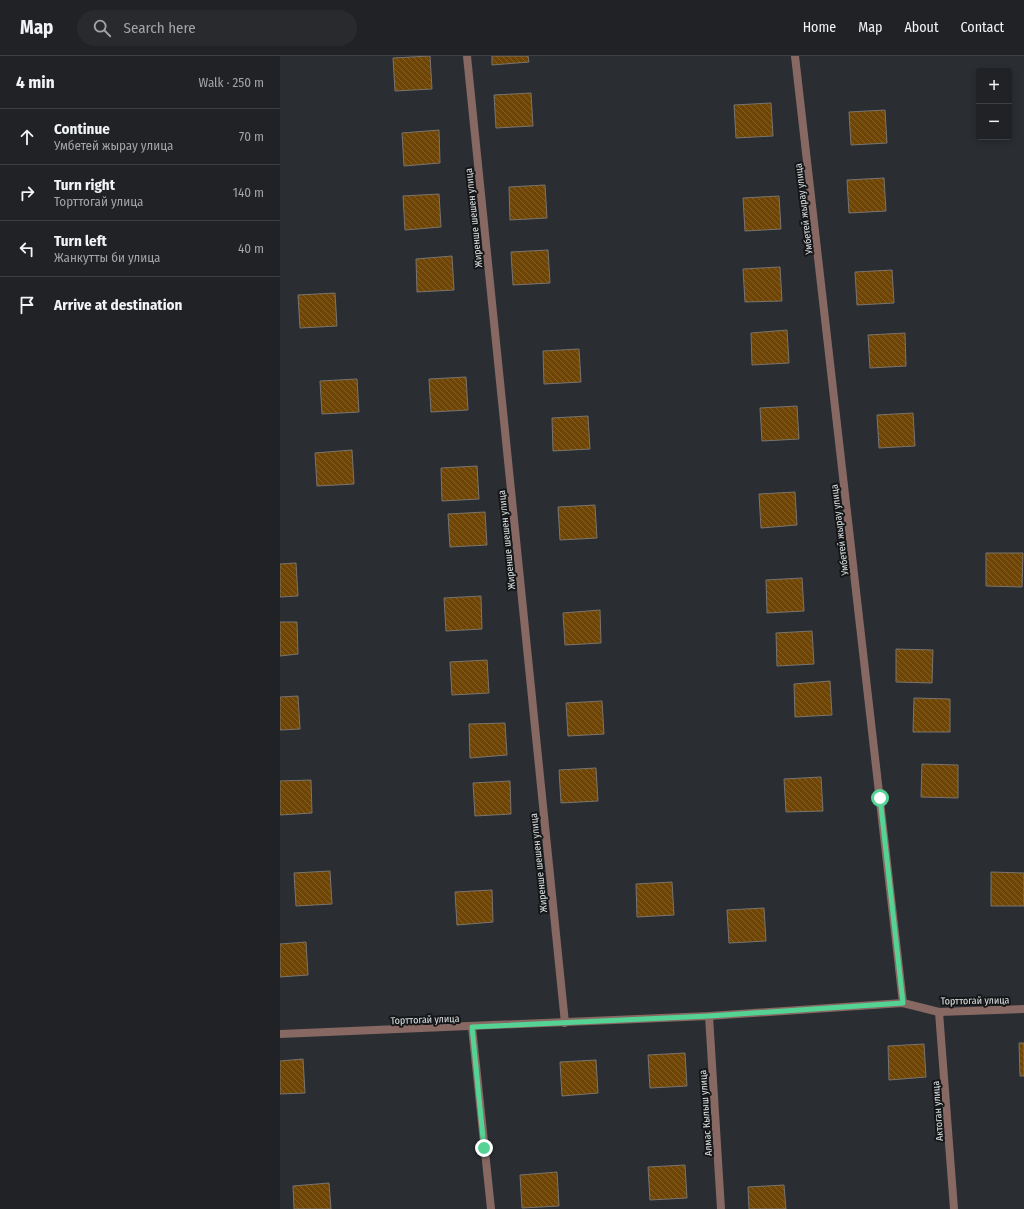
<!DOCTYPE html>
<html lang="en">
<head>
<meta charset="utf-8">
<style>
	body { margin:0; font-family:"Fira Sans Condensed",sans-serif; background:#282a2e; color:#f1f3f6 }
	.controls { position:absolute; right:12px; top:12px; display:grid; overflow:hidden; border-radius:4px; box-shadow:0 2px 6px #0003 }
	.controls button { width:36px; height:36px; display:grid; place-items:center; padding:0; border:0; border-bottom:1px solid #3d3f43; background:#202226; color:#f1f3f6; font:20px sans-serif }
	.stop { position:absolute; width:12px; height:12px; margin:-9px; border:3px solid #54d395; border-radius:50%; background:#fff }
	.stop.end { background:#54d395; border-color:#fff; box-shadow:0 1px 4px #0008 }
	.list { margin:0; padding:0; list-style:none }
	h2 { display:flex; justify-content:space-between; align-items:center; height:52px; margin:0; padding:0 16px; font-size:17px }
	h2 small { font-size:13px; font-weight:400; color:#a2a4a7 }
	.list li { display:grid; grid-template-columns:26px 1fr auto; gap:12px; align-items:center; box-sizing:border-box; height:56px; padding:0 16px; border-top:1px solid #3d3f43 }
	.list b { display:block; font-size:15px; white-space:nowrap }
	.list p { margin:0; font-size:13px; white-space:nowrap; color:#a2a4a7 }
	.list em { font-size:13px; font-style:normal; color:#a2a4a7 }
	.icon { flex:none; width:22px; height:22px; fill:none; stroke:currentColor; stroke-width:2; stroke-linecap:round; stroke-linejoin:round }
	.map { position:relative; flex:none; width:744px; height:1153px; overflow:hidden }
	header { display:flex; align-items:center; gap:24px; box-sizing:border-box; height:56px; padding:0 20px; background:#202226; border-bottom:1px solid #3d3f43 }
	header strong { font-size:19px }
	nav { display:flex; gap:22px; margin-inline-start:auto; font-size:14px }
	.search { width:280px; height:36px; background:#282a2e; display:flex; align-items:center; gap:10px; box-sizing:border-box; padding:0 14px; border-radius:22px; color:#a2a4a7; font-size:15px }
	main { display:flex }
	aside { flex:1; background:#202226 }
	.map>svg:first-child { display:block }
	.building { fill:url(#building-back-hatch); stroke:#78746f }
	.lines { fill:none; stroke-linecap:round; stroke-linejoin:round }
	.street { stroke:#876862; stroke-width:8 }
	.route { stroke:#54d395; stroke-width:5 }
	.labels { text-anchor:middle; stroke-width:4; stroke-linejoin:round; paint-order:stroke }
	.street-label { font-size:10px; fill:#dde0e2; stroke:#141618 }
</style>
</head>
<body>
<header>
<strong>Map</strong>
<div class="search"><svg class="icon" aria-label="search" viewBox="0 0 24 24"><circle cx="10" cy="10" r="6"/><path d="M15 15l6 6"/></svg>Search here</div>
<nav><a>Home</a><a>Map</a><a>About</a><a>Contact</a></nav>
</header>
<main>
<aside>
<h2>4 min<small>Walk · 250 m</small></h2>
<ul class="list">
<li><svg class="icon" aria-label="ahead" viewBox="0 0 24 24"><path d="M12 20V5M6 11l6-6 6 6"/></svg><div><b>Continue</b><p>Умбетей жырау улица</p></div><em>70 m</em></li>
<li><svg class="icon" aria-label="right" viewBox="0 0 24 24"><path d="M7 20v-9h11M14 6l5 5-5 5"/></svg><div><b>Turn right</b><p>Торттогай улица</p></div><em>140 m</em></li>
<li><svg class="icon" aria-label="left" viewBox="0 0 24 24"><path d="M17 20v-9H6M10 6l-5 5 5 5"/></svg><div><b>Turn left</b><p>Жанкутты би улица</p></div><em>40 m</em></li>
<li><svg class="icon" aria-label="arrive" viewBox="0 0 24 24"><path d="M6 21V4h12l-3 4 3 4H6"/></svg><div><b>Arrive at destination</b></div></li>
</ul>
</aside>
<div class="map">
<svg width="744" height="1153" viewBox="0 0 744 1153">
	<defs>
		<pattern id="building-back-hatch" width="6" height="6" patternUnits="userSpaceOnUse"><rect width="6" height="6" fill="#6f4505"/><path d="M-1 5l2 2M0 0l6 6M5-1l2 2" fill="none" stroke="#836029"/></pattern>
	</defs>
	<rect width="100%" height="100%" fill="#2a2e32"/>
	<!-- building -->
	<g class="building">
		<path d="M150 0 152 33 115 35 113 2Z"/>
		<path d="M212 0H248L249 6 212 9Z"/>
		<path d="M251 37 253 70 216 72 214 39Z"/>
		<path d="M491 47 493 80 456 82 454 49Z"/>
		<path d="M605 54 607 87 571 89 569 56Z"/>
		<path d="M159 74 160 107 124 110 122 77Z"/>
		<path d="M604 122 606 155 569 157 567 124Z"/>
		<path d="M265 129 267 162 230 164 229 131Z"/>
		<path d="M159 138 161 171 125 174 123 140Z"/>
		<path d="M499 140 501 173 465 175 463 142Z"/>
		<path d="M268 194 270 227 233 229 231 196Z"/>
		<path d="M172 200 174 234 137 236 136 203Z"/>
		<path d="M500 211 502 245 465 246 463 213Z"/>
		<path d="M612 214 614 247 577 249 575 216Z"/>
		<path d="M55 237 57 270 20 272 18 239Z"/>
		<path d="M507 274 509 307 472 309 471 277Z"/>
		<path d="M625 277 626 310 590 312 588 279Z"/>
		<path d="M299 293 301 326 264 328 263 295Z"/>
		<path d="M186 321 188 354 151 356 149 323Z"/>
		<path d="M77 323 79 356 42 358 40 325Z"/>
		<path d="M517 350 519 383 482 385 480 352Z"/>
		<path d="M633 357 635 390 599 392 597 359Z"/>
		<path d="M308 360 310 393 273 395 272 362Z"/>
		<path d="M72 394 74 428 37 430 35 397Z"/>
		<path d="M197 410 199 443 162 445 161 412Z"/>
		<path d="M515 436 517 469 481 472 479 438Z"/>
		<path d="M315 449 317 482 280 484 278 451Z"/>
		<path d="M205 456 207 489 170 491 168 458Z"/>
		<path d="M706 497H743L742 531 706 530Z"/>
		<path d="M16 507 18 540 0 541V508Z"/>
		<path d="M522 522 524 555 487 557 486 524Z"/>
		<path d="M201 540 202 573 166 575 164 542Z"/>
		<path d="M320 554 321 587 285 589 283 557Z"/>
		<path d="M0 566H17L18 598 0 600Z"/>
		<path d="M532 575 534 608 497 610 496 577Z"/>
		<path d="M616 593 653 594 652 627 616 626Z"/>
		<path d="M207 604 209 637 172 639 170 606Z"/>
		<path d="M550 625 552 659 515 661 514 628Z"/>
		<path d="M18 640 20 673 0 674V641Z"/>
		<path d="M634 642 670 643V676H633Z"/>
		<path d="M322 645 324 678 288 680 286 647Z"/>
		<path d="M225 667 227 699 190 702 189 668Z"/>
		<path d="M642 708 678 709V742L641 741Z"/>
		<path d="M316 712 318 745 281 747 279 714Z"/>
		<path d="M541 721 543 755 506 756 504 723Z"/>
		<path d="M31 724 32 757 0 759V725Z"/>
		<path d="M230 725 231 758 195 760 193 727Z"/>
		<path d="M50 815 52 848 16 850 14 817Z"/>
		<path d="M711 816 744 817V850H711Z"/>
		<path d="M392 826 394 859 357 861 356 828Z"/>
		<path d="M212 834 213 866 177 869 175 836Z"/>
		<path d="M484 852 486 885 449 887 447 854Z"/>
		<path d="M26 886 28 919 0 921V888Z"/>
		<path d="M739 987H744V1020H740Z"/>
		<path d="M644 988 646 1021 609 1024 608 990Z"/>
		<path d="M405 997 407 1030 370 1032 368 999Z"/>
		<path d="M23 1003 25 1037 0 1038V1005Z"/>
		<path d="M316 1004 318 1037 282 1040 280 1006Z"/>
		<path d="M405 1109 407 1142 370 1144 368 1111Z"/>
		<path d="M277 1116 279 1150 242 1152 240 1119Z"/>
		<path d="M49 1127 51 1153H14L13 1130Z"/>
		<path d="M504 1129 506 1153H469L468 1131Z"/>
	</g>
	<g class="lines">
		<!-- street -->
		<g class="street">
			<path d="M187 0 285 967"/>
			<path d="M515 0 623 947"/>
			<path d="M659 956 674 1153"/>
			<path d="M429 960 441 1153"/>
			<path d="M192 971 211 1153"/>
			<path d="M0 978 429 960 623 947 659 956 744 953"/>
		</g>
	</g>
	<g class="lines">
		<!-- route -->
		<path class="route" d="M204 1092 192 971 429 960 623 947 600 742"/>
	</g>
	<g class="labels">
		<!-- street labels -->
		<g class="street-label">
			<text transform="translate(523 153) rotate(-97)" y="4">Умбетей жырау улица</text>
			<text transform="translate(193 162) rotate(-96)" y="4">Жиренше шешен улица</text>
			<text transform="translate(559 474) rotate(-97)" y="4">Умбетей жырау улица</text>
			<text transform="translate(226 484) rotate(-96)" y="4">Жиренше шешен улица</text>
			<text transform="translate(258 807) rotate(-96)" y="4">Жиренше шешен улица</text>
			<text transform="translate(695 944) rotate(-1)" y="4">Торттогай улица</text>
			<text transform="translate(145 963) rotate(-2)" y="4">Торттогай улица</text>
			<text transform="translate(657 1055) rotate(-94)" y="4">Актоган улица</text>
			<text transform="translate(425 1057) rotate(-94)" y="4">Алмас Кылыш улица</text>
		</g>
	</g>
</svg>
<div class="controls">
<button>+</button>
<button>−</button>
</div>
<div class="stop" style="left:600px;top:742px"></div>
<div class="stop end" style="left:204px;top:1092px"></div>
</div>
</main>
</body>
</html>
